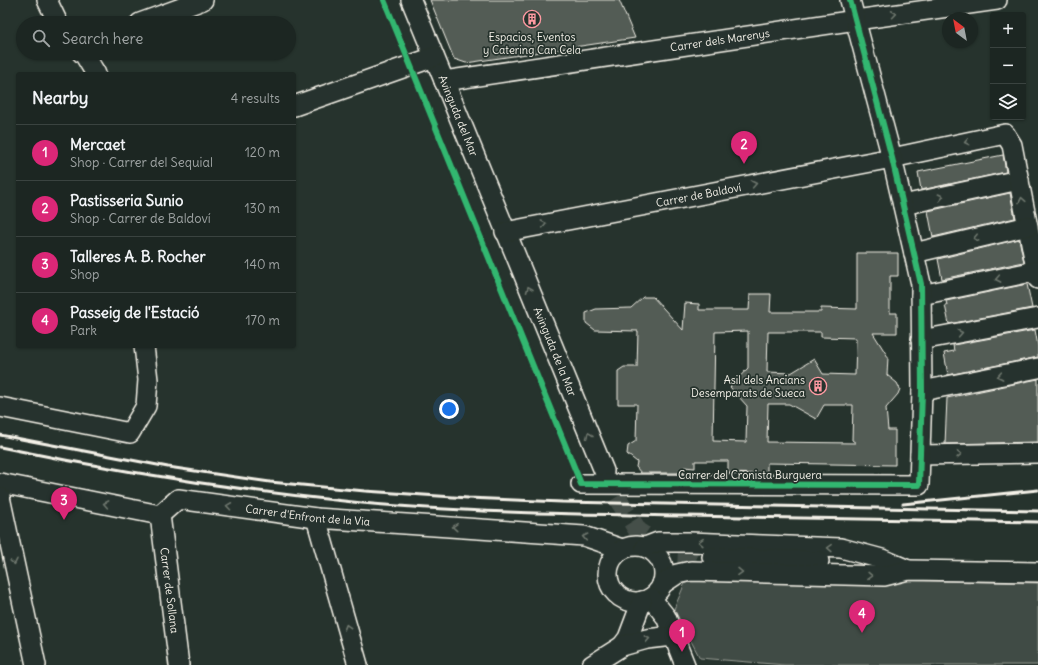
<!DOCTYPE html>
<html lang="en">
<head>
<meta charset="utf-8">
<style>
	body { margin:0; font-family:Delius,sans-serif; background:#29322f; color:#f1f3f6 }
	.controls { position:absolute; right:12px; top:12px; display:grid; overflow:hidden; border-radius:4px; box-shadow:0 1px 3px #0004 }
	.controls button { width:36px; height:36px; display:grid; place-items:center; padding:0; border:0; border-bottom:1px solid #3a4340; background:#1c2622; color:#f1f3f6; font:20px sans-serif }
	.compass { position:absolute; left:942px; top:12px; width:36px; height:36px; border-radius:50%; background:#1c2622; box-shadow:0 1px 3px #0004; rotate:328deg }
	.you { position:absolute; left:449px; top:409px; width:14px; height:14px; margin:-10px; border:3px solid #fff; border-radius:50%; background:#1a73e8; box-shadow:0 0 0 6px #1a73e833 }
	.badge { display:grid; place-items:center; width:26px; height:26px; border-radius:50%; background:#db2777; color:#fff; font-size:13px; font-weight:700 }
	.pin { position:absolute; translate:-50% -33px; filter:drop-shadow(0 1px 2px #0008) }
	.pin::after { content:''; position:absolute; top:21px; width:14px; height:12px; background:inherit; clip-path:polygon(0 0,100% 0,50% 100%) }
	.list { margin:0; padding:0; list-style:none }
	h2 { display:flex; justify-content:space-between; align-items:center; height:52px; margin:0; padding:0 16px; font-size:17px }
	h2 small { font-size:13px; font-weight:400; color:#a0a5a5 }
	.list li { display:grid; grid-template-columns:26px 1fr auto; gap:12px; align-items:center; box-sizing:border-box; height:56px; padding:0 16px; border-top:1px solid #3a4340 }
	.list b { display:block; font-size:15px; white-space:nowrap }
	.list p { margin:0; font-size:13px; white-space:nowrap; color:#a0a5a5 }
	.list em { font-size:13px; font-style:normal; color:#a0a5a5 }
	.icon { flex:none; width:22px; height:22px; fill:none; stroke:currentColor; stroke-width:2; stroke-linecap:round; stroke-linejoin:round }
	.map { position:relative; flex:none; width:1038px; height:665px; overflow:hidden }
	.search { position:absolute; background:#1c2622; box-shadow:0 1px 3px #0004; left:16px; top:16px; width:280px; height:44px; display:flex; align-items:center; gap:10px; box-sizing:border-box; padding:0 14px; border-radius:22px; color:#a0a5a5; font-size:15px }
	.panel { position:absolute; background:#1c2622; box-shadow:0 1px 3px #0004; left:16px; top:72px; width:280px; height:276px; border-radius:4px }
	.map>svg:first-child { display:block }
	.green { fill:#414b45; stroke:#9a9e96 }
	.building { fill:#525c55; stroke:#f4f1e8; fill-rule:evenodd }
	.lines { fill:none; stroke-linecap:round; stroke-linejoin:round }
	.minor-tunnel { stroke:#455049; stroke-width:19; stroke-dasharray:19 10; stroke-linecap:butt }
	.minor-casing { stroke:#f4f1e8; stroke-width:22 }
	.minor { stroke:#26332d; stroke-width:19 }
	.rail { stroke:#f4f1e8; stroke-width:3 }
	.cycleway-casing { stroke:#26332d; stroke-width:8 }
	.cycleway { stroke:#33b770; stroke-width:6 }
	.oneway { stroke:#6e766e }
	.labels { text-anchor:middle; stroke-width:3.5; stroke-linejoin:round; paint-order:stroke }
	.poi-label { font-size:11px; fill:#f4f1e8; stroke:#26332d }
	.street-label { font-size:11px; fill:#f4f1e8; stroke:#26332d }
</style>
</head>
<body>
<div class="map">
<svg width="1038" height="665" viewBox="0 0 1038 665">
	<rect width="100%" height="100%" fill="#26332d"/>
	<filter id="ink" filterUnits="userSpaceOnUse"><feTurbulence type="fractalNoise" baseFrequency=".025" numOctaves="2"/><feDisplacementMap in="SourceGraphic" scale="8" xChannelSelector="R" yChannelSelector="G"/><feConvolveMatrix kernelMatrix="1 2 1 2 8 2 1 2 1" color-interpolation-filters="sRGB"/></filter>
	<g filter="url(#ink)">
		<!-- green -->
		<path class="green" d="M710 577 1038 583V665H785L700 658 674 609 685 583Z"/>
		<!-- building -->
		<g class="building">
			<path d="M430 0H619L635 38 466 63 454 59Z"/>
			<path d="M1003 155 1006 172 921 190 918 172Z"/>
			<path d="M1010 193 1015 218 933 237 928 211Z"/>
			<path d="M1019 239 1024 262 942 279 938 259Z"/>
			<path d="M857 253H898V276H890V313H897V333H873L888 357 887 375 897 383 900 389 898 394 886 408 888 430H895V465L767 463V474L728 473V461H695V468L684 467V473H641L636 467 637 462 627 454 628 446 636 441 637 404H618V371L624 367H637L638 331 595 330 586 323V313L596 309 631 308 643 297H653L683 330 685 303 699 304V310H749L750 294H771L770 312H821V308L857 309ZM748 331V368L730 387 747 406 746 442 713 441 715 332ZM768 332H821V337L856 338 855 375 823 374 814 359 791 373 767 372ZM768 404H789L816 419 824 405H853L852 440 856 443 767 442Z"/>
			<path d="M1027 284 1032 308 949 324 945 305H947L946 301Z"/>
			<path d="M1035 330 1038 346V357L948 375 944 353 954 351 953 345Z"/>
			<path d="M1038 379V442L945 444 947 398Z"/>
		</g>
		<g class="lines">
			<!-- minor-tunnel -->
			<path class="minor-tunnel" d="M604 471 610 486 638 531 675 555 712 557"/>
			<defs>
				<g id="minor">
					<path d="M47 0 58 23"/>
					<path id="s1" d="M411 0 604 471"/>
					<path d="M140 23 203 0"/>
					<path d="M82 53 84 54 96 74"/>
					<path id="s2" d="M444 81 856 20 997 0"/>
					<path d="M294 106 434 57"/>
					<path d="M903 205 1019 180"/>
					<path id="s3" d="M505 232 892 158 1005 134 1012 145 1038 279"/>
					<path d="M914 253 1028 226"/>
					<path d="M921 295 1036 271"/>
					<path d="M921 340 1038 318"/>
					<path d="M922 391 1038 368"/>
					<path d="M0 407 130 433 146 406 148 380 144 346"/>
					<path d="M920 455 1038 453"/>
					<path id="s4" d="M0 483 160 515 178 499 316 518 584 536 622 549"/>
					<path d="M581 484 919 485 922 391 921 284 892 158 850 0"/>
					<path d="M0 497 36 665"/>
					<path id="s5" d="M160 515 179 665"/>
					<path d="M316 518 358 665"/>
					<circle cx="636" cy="574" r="28"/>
					<path d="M645 547 658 542H690L841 548 882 559 908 570"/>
					<path d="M712 557 819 561"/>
					<path d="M662 584 677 574 691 571 884 576 908 570 1038 572"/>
					<path d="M651 598 666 617 685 665"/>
					<path d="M622 646 628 638 642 601"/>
					<path d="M592 665 622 646 647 639 673 636"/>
				</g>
			</defs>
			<!-- minor casing -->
			<use href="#minor" class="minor-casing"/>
			<!-- minor -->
			<use href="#minor" class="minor"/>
			<!-- rail -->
			<g class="rail">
				<path d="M0 435 168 467 270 482 365 491 468 498 562 502 1038 511"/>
				<path d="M0 447C120 472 241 491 362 503 470 513 579 514 687 516 804 518 921 520 1038 522"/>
				<path d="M903 504 1038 490"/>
			</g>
			<defs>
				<path id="cycleway" d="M384 0 581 484 919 485 922 391 921 284 892 158 850 0"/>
			</defs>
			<!-- cycleway casing -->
			<use href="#cycleway" class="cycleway-casing"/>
			<!-- cycleway -->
			<use href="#cycleway" class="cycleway"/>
		</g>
		<!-- one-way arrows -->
		<defs><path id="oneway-chevron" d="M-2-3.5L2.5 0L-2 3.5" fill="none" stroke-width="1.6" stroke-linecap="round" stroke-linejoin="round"/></defs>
		<g class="oneway">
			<use href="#oneway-chevron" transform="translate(894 14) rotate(-8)"/>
			<use href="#oneway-chevron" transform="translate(967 142) rotate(168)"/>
			<use href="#oneway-chevron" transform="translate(754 184) rotate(-11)"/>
			<use href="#oneway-chevron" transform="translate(941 197) rotate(-12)"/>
			<use href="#oneway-chevron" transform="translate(1022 200) rotate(-101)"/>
			<use href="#oneway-chevron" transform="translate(544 224) rotate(-11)"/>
			<use href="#oneway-chevron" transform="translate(976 238) rotate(167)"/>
			<use href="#oneway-chevron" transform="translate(998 279) rotate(169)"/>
			<use href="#oneway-chevron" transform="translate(529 289) rotate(-112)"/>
			<use href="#oneway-chevron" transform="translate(960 333) rotate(-11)"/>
			<use href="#oneway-chevron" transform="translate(1000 376) rotate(169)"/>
			<use href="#oneway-chevron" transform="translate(589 435) rotate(-112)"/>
			<use href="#oneway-chevron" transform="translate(959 454) rotate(-1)"/>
			<use href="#oneway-chevron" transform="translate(106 504) rotate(-169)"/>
			<use href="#oneway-chevron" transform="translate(229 506) rotate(-172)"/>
			<use href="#oneway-chevron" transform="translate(455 527) rotate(-176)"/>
			<use href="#oneway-chevron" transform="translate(585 537) rotate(-168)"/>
			<use href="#oneway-chevron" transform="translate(701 542) rotate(-178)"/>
			<use href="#oneway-chevron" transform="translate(830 548) rotate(-178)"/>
			<use href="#oneway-chevron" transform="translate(14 562) rotate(78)"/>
			<use href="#oneway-chevron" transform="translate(740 572) rotate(1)"/>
			<use href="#oneway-chevron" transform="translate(870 576) rotate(2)"/>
			<use href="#oneway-chevron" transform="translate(347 627) rotate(-106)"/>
			<use href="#oneway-chevron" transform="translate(647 639) rotate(-11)"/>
		</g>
	</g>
	<!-- icons -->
	<defs>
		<symbol id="building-ring" viewBox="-11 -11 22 22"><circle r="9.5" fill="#26332d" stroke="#ff9aa2" stroke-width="1.5"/><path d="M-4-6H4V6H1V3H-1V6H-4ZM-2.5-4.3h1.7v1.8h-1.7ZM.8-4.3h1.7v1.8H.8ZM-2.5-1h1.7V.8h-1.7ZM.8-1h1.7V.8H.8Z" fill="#ff9aa2"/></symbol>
	</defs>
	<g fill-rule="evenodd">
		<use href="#building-ring" x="522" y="9" width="20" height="20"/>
		<use href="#building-ring" x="808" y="376" width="20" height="20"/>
	</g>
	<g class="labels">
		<!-- poi labels -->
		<g class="poi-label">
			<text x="532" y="41">Espacios, Eventos<tspan x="532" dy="13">y Catering Can Cela</tspan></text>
			<text x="805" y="384" text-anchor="end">Asil dels Ancians<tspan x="805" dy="13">Desemparats de Sueca</tspan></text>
		</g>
		<!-- street labels -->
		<g class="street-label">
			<text dy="4" stroke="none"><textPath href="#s2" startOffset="279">Carrer dels Marenys</textPath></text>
			<text dy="4" stroke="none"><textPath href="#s1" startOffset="125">Avinguda del Mar</textPath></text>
			<text dy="4" stroke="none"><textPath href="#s3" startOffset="197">Carrer de Baldoví</textPath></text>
			<text dy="4" stroke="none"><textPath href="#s1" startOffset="380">Avinguda de la Mar</textPath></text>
			<text x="750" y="479">Carrer del Cronista Burguera</text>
			<text dy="4" stroke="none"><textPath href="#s4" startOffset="318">Carrer d'Enfront de la Via</textPath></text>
			<text dy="4" stroke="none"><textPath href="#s5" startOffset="76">Carrer de Sollana</textPath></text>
		</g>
	</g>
</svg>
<div class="controls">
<button>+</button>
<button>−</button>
<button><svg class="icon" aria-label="layers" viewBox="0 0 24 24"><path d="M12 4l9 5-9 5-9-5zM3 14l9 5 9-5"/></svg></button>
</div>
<svg class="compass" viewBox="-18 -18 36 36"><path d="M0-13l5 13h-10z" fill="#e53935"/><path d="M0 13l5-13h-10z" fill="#a0a5a5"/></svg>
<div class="you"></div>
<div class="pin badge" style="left:682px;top:652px">1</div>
<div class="pin badge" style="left:744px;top:164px">2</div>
<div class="pin badge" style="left:64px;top:520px">3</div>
<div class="pin badge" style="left:862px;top:633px">4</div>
<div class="search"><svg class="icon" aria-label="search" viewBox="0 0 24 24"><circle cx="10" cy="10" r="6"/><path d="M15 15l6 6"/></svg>Search here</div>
<section class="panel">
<h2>Nearby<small>4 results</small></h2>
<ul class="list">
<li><span class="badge">1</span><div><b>Mercaet</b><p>Shop · Carrer del Sequial</p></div><em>120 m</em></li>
<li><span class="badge">2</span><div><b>Pastisseria Sunio</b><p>Shop · Carrer de Baldoví</p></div><em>130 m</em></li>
<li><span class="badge">3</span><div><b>Talleres A. B. Rocher</b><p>Shop</p></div><em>140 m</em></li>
<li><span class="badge">4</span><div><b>Passeig de l'Estació</b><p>Park</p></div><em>170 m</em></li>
</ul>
</section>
</div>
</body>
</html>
